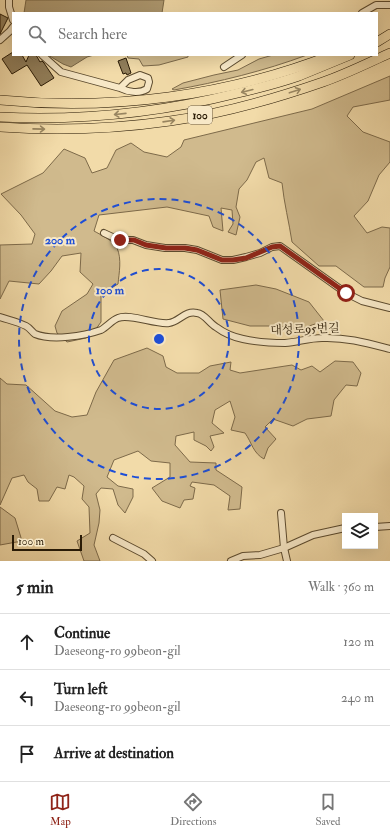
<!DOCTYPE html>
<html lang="en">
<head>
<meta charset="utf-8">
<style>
	body { margin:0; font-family:"IM FELL Double Pica","Noto Serif KR",serif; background:#f2f2f2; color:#222 }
	.controls { position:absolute; right:12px; bottom:12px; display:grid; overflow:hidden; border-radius:0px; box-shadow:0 4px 16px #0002 }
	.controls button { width:36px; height:36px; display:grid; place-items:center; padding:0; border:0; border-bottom:1px solid #e0e0e0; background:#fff; color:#222; font:20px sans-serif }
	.scale { position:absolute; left:12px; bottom:10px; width:70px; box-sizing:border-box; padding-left:4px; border:2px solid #2a1b06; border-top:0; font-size:11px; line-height:14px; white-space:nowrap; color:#2a1b06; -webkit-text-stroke:3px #f7e8c7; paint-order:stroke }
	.stop { position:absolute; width:12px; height:12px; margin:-9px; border:3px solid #8f2418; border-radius:50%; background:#fff }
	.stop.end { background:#8f2418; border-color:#fff; box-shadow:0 1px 4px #0008 }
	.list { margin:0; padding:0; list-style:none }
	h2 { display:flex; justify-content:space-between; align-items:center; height:52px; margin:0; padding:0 16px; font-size:17px }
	h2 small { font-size:13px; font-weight:400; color:#767676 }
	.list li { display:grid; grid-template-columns:26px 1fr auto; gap:12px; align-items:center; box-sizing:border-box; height:56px; padding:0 16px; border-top:1px solid #e0e0e0 }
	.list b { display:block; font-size:15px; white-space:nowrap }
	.list p { margin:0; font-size:13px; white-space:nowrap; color:#767676 }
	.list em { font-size:13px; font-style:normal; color:#767676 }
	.icon { flex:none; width:22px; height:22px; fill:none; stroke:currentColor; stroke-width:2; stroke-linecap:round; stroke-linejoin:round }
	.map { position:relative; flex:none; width:390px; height:561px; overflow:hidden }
	.search { position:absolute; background:#fff; box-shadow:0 4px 16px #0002; left:12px; right:12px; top:12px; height:44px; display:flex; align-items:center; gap:10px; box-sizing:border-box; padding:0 14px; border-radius:0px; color:#767676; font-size:15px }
	.sheet { height:220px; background:#fff }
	nav { display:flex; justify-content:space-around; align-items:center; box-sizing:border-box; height:56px; border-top:1px solid #e0e0e0; background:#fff; font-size:11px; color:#767676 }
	nav a { display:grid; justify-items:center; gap:2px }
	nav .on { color:#8f2418 }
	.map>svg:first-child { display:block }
	.green { fill:#d0ba8d; stroke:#7d6a4a }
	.water { fill:#ae9a72; stroke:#796747 }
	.building { fill:#927f5b; stroke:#2a1b06 }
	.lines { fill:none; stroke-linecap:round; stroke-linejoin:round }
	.minor-casing { stroke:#5c4b2f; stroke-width:8 }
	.highway-casing { stroke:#2a1b06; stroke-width:10 }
	.minor { stroke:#f7e8c7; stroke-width:6 }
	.highway { stroke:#f2dba9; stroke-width:9 }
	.oneway { stroke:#988560 }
	.route { stroke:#8f2418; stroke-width:5 }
	.ring { fill:none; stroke:#1d4ed8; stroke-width:2; stroke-dasharray:7 5 }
	.labels { text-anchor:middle; stroke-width:4; stroke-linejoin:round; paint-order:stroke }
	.shield { fill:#f7e8c7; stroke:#685840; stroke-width:1 }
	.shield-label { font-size:11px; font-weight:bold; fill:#2a1b06 }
	.street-label { font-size:12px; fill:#2a1b06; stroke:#f7e8c7 }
	.centre { fill:#1d4ed8; stroke:#f7e8c7; stroke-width:2 }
	.ring-label { font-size:12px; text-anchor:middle; font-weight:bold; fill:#1d4ed8; stroke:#f7e8c7; stroke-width:4; stroke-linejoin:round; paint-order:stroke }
</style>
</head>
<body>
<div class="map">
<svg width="390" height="561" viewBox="0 0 390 561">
	<rect width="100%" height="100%" fill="#f2dba9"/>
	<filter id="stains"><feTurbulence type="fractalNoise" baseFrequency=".005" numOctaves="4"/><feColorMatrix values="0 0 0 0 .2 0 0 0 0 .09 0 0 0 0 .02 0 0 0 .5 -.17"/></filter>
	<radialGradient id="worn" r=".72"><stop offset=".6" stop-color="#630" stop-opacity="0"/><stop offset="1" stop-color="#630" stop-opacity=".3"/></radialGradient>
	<!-- green -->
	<g class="green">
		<path d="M127 55H188V57L159 65 143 66 139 59 128 58Z"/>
		<path d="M273 55H307C264 71 219 82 174 90L172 89 183 83 214 75 238 70 259 59Z"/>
		<path d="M390 76V100L353 107 347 116 363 132 390 142V162L379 175 368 201 354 216 367 233 382 227 390 228V267L385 278 383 287H364L336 266H319L292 242C289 222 284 203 282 183L269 178 264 158 256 162 247 180 239 189 236 207 240 217 236 235 228 232 233 224 232 210 221 208 223 231 213 227 209 216 167 207 99 215 94 231C101 235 114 241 117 248 122 259 119 273 118 284L101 294V322L93 333 86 338 67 342 57 333 55 326 62 311 87 294 93 284 80 272 81 253 62 256 51 271 39 284 9 281 0 299V245L32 244 35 234 21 215 1 194 43 173 64 149 85 158 92 173 107 168 116 150 131 143 144 152 167 157 181 147 184 140 312 109Z"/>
		<path d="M256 285 276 289 309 302 324 321 300 329 277 326H250L223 319 220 290Z"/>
		<path d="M147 348 163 356 166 367 177 373H199L210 366 231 362 230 370 240 373 292 365 301 370 312 366 320 372 335 361 353 362 361 373 357 386 346 385 334 400 331 416 307 419 293 426 273 419 265 427 276 439 268 448 264 459C253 453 252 443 245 433L231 430 235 417 230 401 215 410 212 423 224 433 210 436 214 447 211 451 206 446 194 440V432L176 436 175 445 190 462 216 463V470L242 487 240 509 228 510 230 496 214 485 192 482 190 486 195 488 193 499 184 500 180 508 162 501 152 488 170 477V463L151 461 138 451 114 460 107 477 118 486 133 489V497L125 513 118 505 113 489 101 488 96 494 100 510 99 523 94 545 100 561H84L77 541 90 533 89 507 82 499 84 486 74 477 69 475 65 489 57 487 49 501H39L37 489 28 482 24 475 12 478 0 505V378L7 384 26 385 55 411 72 417 87 415 96 392 114 360Z"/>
		<path d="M0 507 15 518 22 541 0 545Z"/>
	</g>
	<!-- water -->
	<g class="water">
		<path d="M26 0H164L162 13H24Z"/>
		<path d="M48 55H94L87 57 71 67 63 64Z"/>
	</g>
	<!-- building -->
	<g class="building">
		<path d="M0 14 8 18 0 34Z"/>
		<path d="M13 52V55H22L26 62 29 55H36L40 62 42 61 44 63 54 78 41 86 27 65 12 74 2 59Z"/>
		<path d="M126 58 131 73 127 75 126 73 123 74 118 61Z"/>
	</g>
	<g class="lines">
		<defs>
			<g id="minor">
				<path d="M9 0V7L13 20"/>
				<path d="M362 13 376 5H390"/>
				<path d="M0 40 10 31 13 27"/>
				<path d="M42 55 61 72 120 88C128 92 139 94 147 89L149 82 148 78 140 75 128 80 120 88"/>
				<path d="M224 67 242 55"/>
				<path d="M104 233 119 240H133L146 245 165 248H185L197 250 222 260H233L246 257 260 253 272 247 280 246 346 293 362 301 390 308"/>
				<path d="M0 317C9 320 18 322 26 326 30 328 32 332 35 334 52 341 84 336 101 330 107 327 112 320 118 318 130 313 156 325 169 323 179 322 185 310 197 313 205 314 209 323 216 327 224 333 233 337 243 339 256 342 272 343 285 343 298 342 309 338 322 338 346 337 367 343 390 349"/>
				<path d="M281 513 284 548 287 561"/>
				<path d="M375 527 390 526"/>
				<path d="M113 538 144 554 152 561"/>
				<path d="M231 561 243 556 260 555 284 548 313 535 345 528"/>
			</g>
			<g id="highway">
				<path d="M377 42 390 34"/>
				<path d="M0 100C112 111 227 96 332 55"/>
				<path d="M0 117C81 121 159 113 238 93 259 88 279 83 299 76 316 69 333 62 350 55"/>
				<path d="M0 127C56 131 114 129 170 121 221 114 274 99 323 82 346 74 368 63 390 53"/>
			</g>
		</defs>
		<!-- minor casing -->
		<use href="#minor" class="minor-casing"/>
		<!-- highway casing -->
		<use href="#highway" class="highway-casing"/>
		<!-- minor -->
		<use href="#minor" class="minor"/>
		<!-- highway -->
		<use href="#highway" class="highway"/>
	</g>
	<!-- one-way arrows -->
	<defs><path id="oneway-shaft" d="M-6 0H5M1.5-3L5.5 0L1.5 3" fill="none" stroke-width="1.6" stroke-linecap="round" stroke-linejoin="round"/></defs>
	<g class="oneway">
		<use href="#oneway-shaft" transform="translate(247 91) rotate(166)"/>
		<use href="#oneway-shaft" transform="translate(295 91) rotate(-18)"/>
		<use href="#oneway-shaft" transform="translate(120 114) rotate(174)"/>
		<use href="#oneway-shaft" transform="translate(169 121) rotate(-8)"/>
		<use href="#oneway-shaft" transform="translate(39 129) rotate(1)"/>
	</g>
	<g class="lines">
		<!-- route -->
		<path class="route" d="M120 240H134L146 245 166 248H185L197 250 222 260H233L246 258 272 247 280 246 346 293"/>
	</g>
	<!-- distance rings -->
	<g class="ring">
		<circle cx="159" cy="339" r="70"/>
		<circle cx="159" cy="339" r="140"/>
	</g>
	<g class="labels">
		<!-- shield labels -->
		<rect class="shield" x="188" y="106" width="24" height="18" rx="3"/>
		<g class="shield-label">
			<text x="200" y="119">100</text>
		</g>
		<!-- street labels -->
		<g class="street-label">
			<text transform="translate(305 329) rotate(-2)" y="4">대성로95번길</text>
		</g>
	</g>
	<circle cx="159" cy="339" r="6" class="centre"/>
	<g class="ring-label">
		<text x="60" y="244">200 m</text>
		<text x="110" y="294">100 m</text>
	</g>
	<rect width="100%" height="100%" filter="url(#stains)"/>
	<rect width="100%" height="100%" fill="url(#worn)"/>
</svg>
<div class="controls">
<button><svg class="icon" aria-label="layers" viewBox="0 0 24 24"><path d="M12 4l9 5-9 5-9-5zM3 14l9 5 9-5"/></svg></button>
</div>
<div class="scale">100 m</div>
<div class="stop" style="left:346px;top:293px"></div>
<div class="stop end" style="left:120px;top:240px"></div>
<div class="search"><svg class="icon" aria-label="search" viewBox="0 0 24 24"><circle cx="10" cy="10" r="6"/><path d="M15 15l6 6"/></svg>Search here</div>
</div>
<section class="sheet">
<h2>5 min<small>Walk · 360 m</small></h2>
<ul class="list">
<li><svg class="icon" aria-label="ahead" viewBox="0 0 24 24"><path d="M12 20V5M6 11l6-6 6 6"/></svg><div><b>Continue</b><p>Daeseong-ro 99beon-gil</p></div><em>120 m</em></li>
<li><svg class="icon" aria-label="left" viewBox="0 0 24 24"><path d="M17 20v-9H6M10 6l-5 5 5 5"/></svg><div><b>Turn left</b><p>Daeseong-ro 99beon-gil</p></div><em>240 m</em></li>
<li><svg class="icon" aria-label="arrive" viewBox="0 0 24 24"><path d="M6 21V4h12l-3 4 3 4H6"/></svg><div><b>Arrive at destination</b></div></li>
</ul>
</section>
<nav>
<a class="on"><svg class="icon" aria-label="map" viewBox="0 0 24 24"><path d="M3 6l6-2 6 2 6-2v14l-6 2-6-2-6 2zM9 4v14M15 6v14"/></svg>Map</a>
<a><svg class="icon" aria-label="directions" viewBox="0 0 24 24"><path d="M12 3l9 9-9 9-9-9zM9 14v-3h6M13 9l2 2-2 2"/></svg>Directions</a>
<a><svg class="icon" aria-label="saved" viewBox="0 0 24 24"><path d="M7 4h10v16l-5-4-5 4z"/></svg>Saved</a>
</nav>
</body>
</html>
